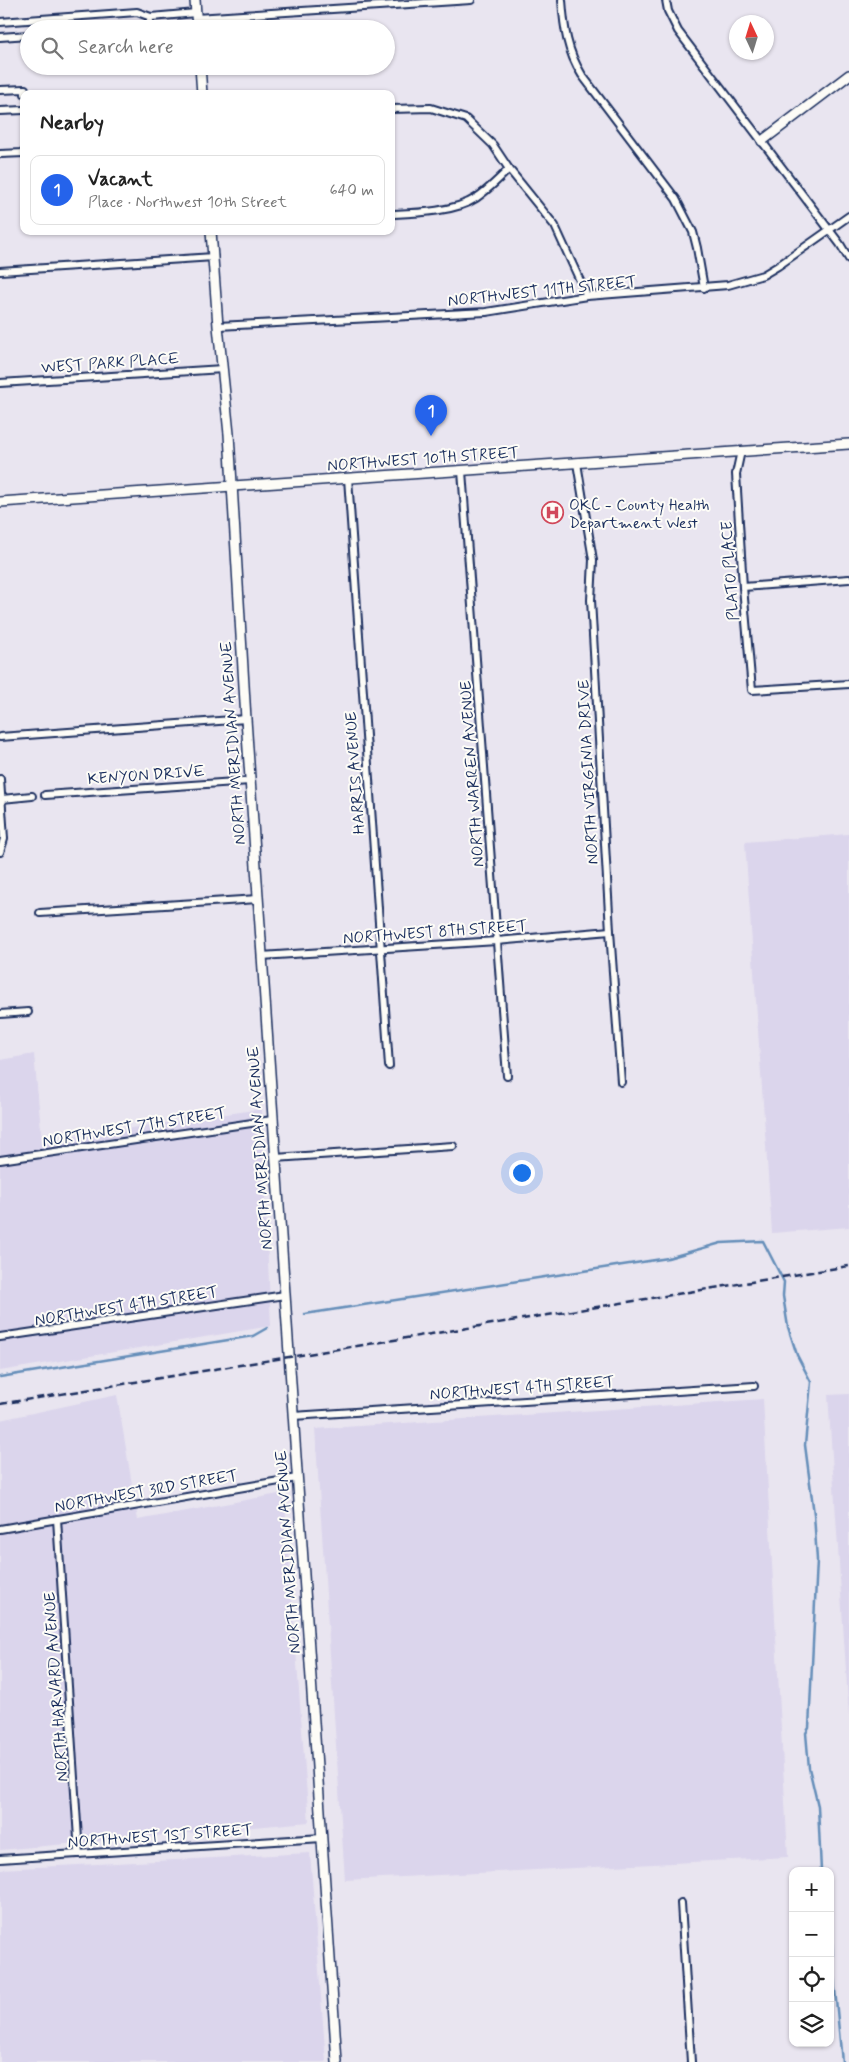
<!DOCTYPE html>
<html lang="en">
<head>
<meta charset="utf-8">
<style>
	body { margin:0; font-family:Mynerve,sans-serif; background:#f6f6f6; color:#222 }
	.controls { position:absolute; right:15px; bottom:15px; display:grid; overflow:hidden; border-radius:10px; box-shadow:0 1px 4px #0004 }
	.controls button { width:45px; height:45px; display:grid; place-items:center; padding:0; border:0; border-bottom:1px solid #e0e0e0; background:#fff; color:#222; font:25px sans-serif }
	.compass { position:absolute; left:729px; top:15px; width:45px; height:45px; border-radius:50%; background:#fff; box-shadow:0 1px 4px #0004; rotate:356deg }
	.you { position:absolute; left:521px; top:1172px; width:18px; height:18px; margin:-12px; border:4px solid #fff; border-radius:50%; background:#1a73e8; box-shadow:0 0 0 8px #1a73e833 }
	.badge { display:grid; place-items:center; width:32px; height:32px; border-radius:50%; background:#2563eb; color:#fff; font-size:16px; font-weight:700 }
	.pin { position:absolute; translate:-50% -41px; filter:drop-shadow(0 1px 2px #0008) }
	.pin::after { content:''; position:absolute; top:26px; width:18px; height:15px; background:inherit; clip-path:polygon(0 0,100% 0,50% 100%) }
	.list { margin:0; padding:0; list-style:none }
	h2 { display:flex; justify-content:space-between; align-items:center; height:65px; margin:0; padding:0 20px; font-size:21px }
	h2 small { font-size:16px; font-weight:400; color:#767676 }
	.list li { display:grid; grid-template-columns:32px 1fr auto; gap:15px; align-items:center; box-sizing:border-box; height:70px; margin:0 10px 10px; padding:0 10px; border:1px solid #e0e0e0; border-radius:10px }
	.list b { display:block; font-size:19px; white-space:nowrap }
	.list p { margin:0; font-size:16px; white-space:nowrap; color:#767676 }
	.list em { font-size:16px; font-style:normal; color:#767676 }
	.icon { flex:none; width:28px; height:28px; fill:none; stroke:currentColor; stroke-width:2; stroke-linecap:round; stroke-linejoin:round }
	.map { position:relative; flex:none; width:849px; height:2062px; overflow:hidden }
	.search { position:absolute; background:#fff; box-shadow:0 1px 4px #0004; left:20px; top:20px; width:375px; height:55px; display:flex; align-items:center; gap:12px; box-sizing:border-box; padding:0 18px; border-radius:28px; color:#767676; font-size:19px }
	.panel { position:absolute; background:#fff; box-shadow:0 1px 4px #0004; left:20px; top:90px; width:375px; height:145px; border-radius:10px }
	.map>svg:first-child { display:block }
	.built { fill:#dbd5ec }
	.lines { fill:none; stroke-linecap:round; stroke-linejoin:round }
	.stream { stroke:#658eb9; stroke-width:2.5 }
	.street-casing { stroke:#1b2f5e; stroke-width:10 }
	.secondary-casing { stroke:#1b2f5e; stroke-width:12 }
	.street { stroke:#fdfcf7; stroke-width:6 }
	.secondary { stroke:#fdfcf7; stroke-width:9 }
	.rail { stroke:#1b2f5e; stroke-width:2.5; stroke-dasharray:8 4; stroke-linecap:butt }
	.labels { text-anchor:middle; stroke-width:4; stroke-linejoin:round; paint-order:stroke }
	.street-label { font-size:16px; fill:#1b2f5e; stroke:#fdfcf7 }
	.poi-label { font-size:16px; fill:#1b2f5e; stroke:#fdfcf7; text-anchor:start }
</style>
</head>
<body>
<div class="map">
<svg width="849" height="2062" viewBox="0 0 849 2062">
	<rect width="100%" height="100%" fill="#e9e5f0"/>
	<filter id="ink" filterUnits="userSpaceOnUse"><feTurbulence type="fractalNoise" baseFrequency=".02" numOctaves="2"/><feDisplacementMap in="SourceGraphic" scale="10" xChannelSelector="R" yChannelSelector="G"/><feConvolveMatrix kernelMatrix="1 2 1 2 8 2 1 2 1" color-interpolation-filters="sRGB"/></filter>
	<g filter="url(#ink)">
		<!-- built -->
		<g class="built">
			<path d="M849 834V1227L772 1233 745 842Z"/>
			<path d="M34 1054 42 1141 261 1109 271 1326 0 1371V1060Z"/>
			<path d="M849 1394V1716L828 1395Z"/>
			<path d="M117 1395 138 1520 284 1493 309 1822 0 1850V1420Z"/>
			<path d="M763 1399 788 1857 345 1880 315 1429Z"/>
			<path d="M310 1853 326 2062H0V1869Z"/>
		</g>
		<g class="lines">
			<!-- stream -->
			<g class="stream">
				<path d="M305 1314 668 1258 721 1243 763 1241 784 1282 783 1296 788 1327 797 1355 811 1382 805 1445 814 1514 817 1560 809 1728 806 1733 809 1768 818 1806 821 1871"/>
				<path d="M0 1377 253 1336 267 1328"/>
				<path d="M830 1899 833 1969 842 2062"/>
			</g>
			<defs>
				<g id="street">
					<path d="M562 0C564 28 567 51 582 75L676 199 693 232 697 248 704 288"/>
					<path d="M666 0 668 11 678 31 840 244 849 259"/>
					<path d="M196 18 471 0"/>
					<path d="M0 22 137 12 151 17"/>
					<path d="M147 29 151 17 196 13"/>
					<path d="M0 37 29 35"/>
					<path d="M0 90 25 89V94"/>
					<path d="M391 109 431 108 466 119 493 145 509 169 555 226 587 296"/>
					<path d="M0 111 24 110"/>
					<path d="M0 154 24 153"/>
					<path d="M391 214C416 213 455 212 476 198 488 190 499 179 509 169"/>
					<path d="M0 271 214 257"/>
					<path d="M218 326 486 312 587 296 728 285 763 275 778 266 849 216"/>
					<path d="M0 383 223 369"/>
					<path d="M741 451 736 474 743 587 752 690 849 684"/>
					<path d="M577 463 593 560 591 600 610 931 621 1082"/>
					<path d="M462 471 507 1076"/>
					<path d="M348 478 389 1066"/>
					<path d="M743 587 849 579"/>
					<path d="M0 737 246 719"/>
					<path d="M0 779 4 839 0 852"/>
					<path d="M45 795 250 781"/>
					<path d="M2 799 32 796"/>
					<path d="M40 913 258 899"/>
					<path d="M261 956 497 941 610 931"/>
					<path d="M0 1014 28 1012"/>
					<path d="M275 1158 453 1146"/>
					<path d="M0 1160 272 1120"/>
					<path d="M0 1337 285 1295"/>
					<path d="M293 1416 754 1386"/>
					<path d="M57 1519 79 1854"/>
					<path d="M0 1529 297 1478"/>
					<path d="M0 1859 322 1838"/>
					<path d="M681 1903 691 2062"/>
				</g>
				<g id="secondary">
					<path d="M195 0 197 29"/>
					<path d="M200 66 202 94"/>
					<path d="M762 141 849 75"/>
					<path d="M211 231 218 326 229 434 246 719 337 2062"/>
					<path d="M0 502 849 444"/>
				</g>
			</defs>
			<!-- street casing -->
			<use href="#street" class="street-casing"/>
			<!-- secondary casing -->
			<use href="#secondary" class="secondary-casing"/>
			<!-- street -->
			<use href="#street" class="street"/>
			<!-- secondary -->
			<use href="#secondary" class="secondary"/>
			<!-- rail -->
			<path class="rail" d="M0 1404 849 1266"/>
		</g>
	</g>
	<!-- icons -->
	<defs>
		<symbol id="hospital-ring" viewBox="-11 -11 22 22"><circle r="9.5" fill="#fdfcf7" stroke="#d1495b" stroke-width="1.5"/><path d="M-5-5h3v3.5h4V-5h3V5h-3V1.5h-4V5h-3Z" fill="#d1495b"/></symbol>
	</defs>
	<g fill-rule="evenodd">
		<use href="#hospital-ring" x="540" y="500" width="25" height="25"/>
	</g>
	<g class="labels">
		<!-- street labels -->
		<g class="street-label">
			<text transform="translate(542 290) rotate(-6)" y="6">NORTHWEST 11TH STREET</text>
			<text transform="translate(110 362) rotate(-4)" y="6">WEST PARK PLACE</text>
			<text transform="translate(423 458) rotate(-4)" y="6">NORTHWEST 10TH STREET</text>
			<text transform="translate(729 571) rotate(-94)" y="6">PLATO PLACE</text>
			<text transform="translate(232 743) rotate(-94)" y="6">NORTH MERIDIAN AVENUE</text>
			<text transform="translate(587 772) rotate(-93)" y="6">NORTH VIRGINIA DRIVE</text>
			<text transform="translate(354 773) rotate(-94)" y="6">HARRIS AVENUE</text>
			<text transform="translate(146 774) rotate(-4)" y="6">KENYON DRIVE</text>
			<text transform="translate(471 774) rotate(-94)" y="6">NORTH WARREN AVENUE</text>
			<text transform="translate(435 931) rotate(-4)" y="6">NORTHWEST 8TH STREET</text>
			<text transform="translate(134 1126) rotate(-9)" y="6">NORTHWEST 7TH STREET</text>
			<text transform="translate(259 1148) rotate(-94)" y="6">NORTH MERIDIAN AVENUE</text>
			<text transform="translate(126 1305) rotate(-9)" y="6">NORTHWEST 4TH STREET</text>
			<text transform="translate(522 1387) rotate(-4)" y="6">NORTHWEST 4TH STREET</text>
			<text transform="translate(146 1490) rotate(-10)" y="6">NORTHWEST 3RD STREET</text>
			<text transform="translate(287 1552) rotate(-94)" y="6">NORTH MERIDIAN AVENUE</text>
			<text transform="translate(55 1687) rotate(-94)" y="6">NORTH HARVARD AVENUE</text>
			<text transform="translate(160 1835) rotate(-4)" y="6">NORTHWEST 1ST STREET</text>
		</g>
		<!-- poi labels -->
		<g class="poi-label">
			<text x="569" y="510">OKC - County Health<tspan x="569" dy="18">Department West</tspan></text>
		</g>
	</g>
</svg>
<div class="controls">
<button>+</button>
<button>−</button>
<button><svg class="icon" aria-label="locate" viewBox="0 0 24 24"><circle cx="12" cy="12" r="6"/><path d="M12 2v4M12 18v4M2 12h4M18 12h4"/></svg></button>
<button><svg class="icon" aria-label="layers" viewBox="0 0 24 24"><path d="M12 4l9 5-9 5-9-5zM3 14l9 5 9-5"/></svg></button>
</div>
<svg class="compass" viewBox="-18 -18 36 36"><path d="M0-13l5 13h-10z" fill="#e53935"/><path d="M0 13l5-13h-10z" fill="#767676"/></svg>
<div class="you"></div>
<div class="pin badge" style="left:431px;top:436px">1</div>
<div class="search"><svg class="icon" aria-label="search" viewBox="0 0 24 24"><circle cx="10" cy="10" r="6"/><path d="M15 15l6 6"/></svg>Search here</div>
<section class="panel">
<h2>Nearby<small></small></h2>
<ul class="list">
<li><span class="badge">1</span><div><b>Vacant</b><p>Place · Northwest 10th Street</p></div><em>640 m</em></li>
</ul>
</section>
</div>
</body>
</html>
